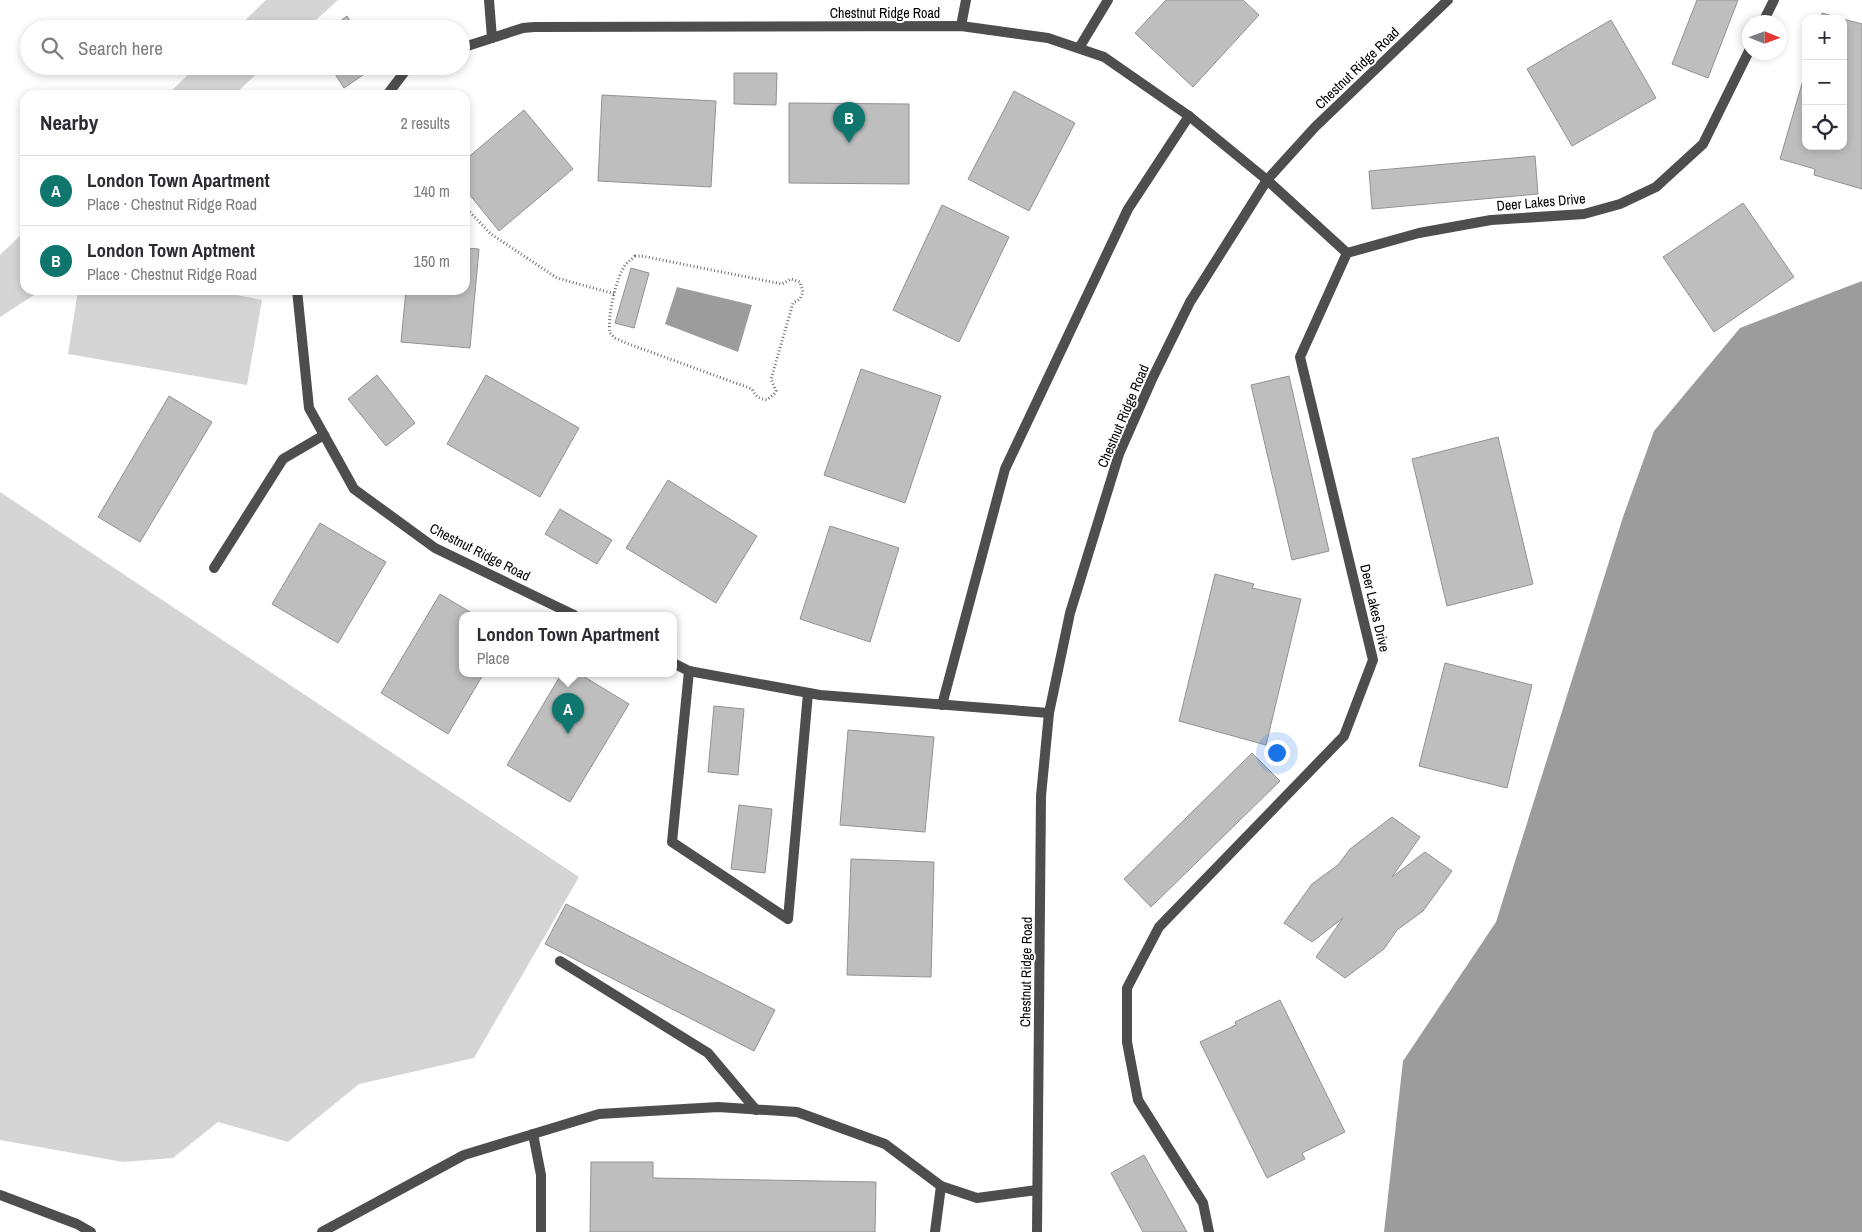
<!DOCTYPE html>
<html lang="en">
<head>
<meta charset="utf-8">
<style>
	body { margin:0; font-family:"Archivo Narrow",sans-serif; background:#f7f7f7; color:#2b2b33 }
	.controls { position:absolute; right:15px; top:15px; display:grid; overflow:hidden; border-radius:10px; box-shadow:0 2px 8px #0003 }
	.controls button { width:45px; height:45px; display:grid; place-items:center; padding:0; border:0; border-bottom:1px solid #e1e1e2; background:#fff; color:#2b2b33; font:25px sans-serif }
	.compass { position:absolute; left:1742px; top:15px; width:45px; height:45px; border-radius:50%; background:#fff; box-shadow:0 2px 8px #0003; rotate:91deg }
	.you { position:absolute; left:1276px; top:752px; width:18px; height:18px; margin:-12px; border:4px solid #fff; border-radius:50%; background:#1a73e8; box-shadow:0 0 0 8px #1a73e833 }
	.badge { display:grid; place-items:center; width:32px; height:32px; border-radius:50%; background:#0f766e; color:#fff; font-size:16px; font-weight:700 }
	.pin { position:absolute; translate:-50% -41px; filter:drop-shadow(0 1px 2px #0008) }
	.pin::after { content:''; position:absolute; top:26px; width:18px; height:15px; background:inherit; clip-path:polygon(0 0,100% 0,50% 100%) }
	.popup { position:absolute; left:459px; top:612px; width:218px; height:65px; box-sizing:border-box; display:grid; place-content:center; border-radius:10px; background:#fff; filter:drop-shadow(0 1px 4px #0005); font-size:16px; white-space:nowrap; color:#7c7c81 }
	.popup b { font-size:19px; color:#2b2b33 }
	.popup::after { content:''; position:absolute; left:50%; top:100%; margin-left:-10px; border:10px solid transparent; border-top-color:#fff }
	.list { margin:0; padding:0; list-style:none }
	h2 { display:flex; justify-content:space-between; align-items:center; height:65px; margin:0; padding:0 20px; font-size:21px }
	h2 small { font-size:16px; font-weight:400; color:#7c7c81 }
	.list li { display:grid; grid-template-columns:32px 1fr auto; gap:15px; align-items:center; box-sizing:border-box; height:70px; padding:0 20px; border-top:1px solid #e1e1e2 }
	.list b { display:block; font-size:19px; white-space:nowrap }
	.list p { margin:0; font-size:16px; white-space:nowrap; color:#7c7c81 }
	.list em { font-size:16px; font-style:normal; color:#7c7c81 }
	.icon { flex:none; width:28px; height:28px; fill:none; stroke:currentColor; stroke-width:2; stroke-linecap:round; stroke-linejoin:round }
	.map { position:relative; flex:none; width:1862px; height:1232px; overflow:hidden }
	.search { position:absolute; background:#fff; box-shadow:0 2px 8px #0003; left:20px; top:20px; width:450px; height:55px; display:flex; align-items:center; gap:12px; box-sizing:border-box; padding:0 18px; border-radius:28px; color:#7c7c81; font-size:19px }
	.panel { position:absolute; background:#fff; box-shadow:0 2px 8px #0003; left:20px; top:90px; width:450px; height:205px; border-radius:15px }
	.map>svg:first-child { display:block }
	.green { fill:#d5d5d5 }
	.water { fill:#9c9c9c }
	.building { fill:#bebebe; stroke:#929292 }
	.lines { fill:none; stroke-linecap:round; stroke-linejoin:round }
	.path { stroke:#707070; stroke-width:3; stroke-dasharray:1 2.5; stroke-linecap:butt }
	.service { stroke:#4e4e4e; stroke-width:10 }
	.minor { stroke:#4e4e4e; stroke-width:10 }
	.tertiary { stroke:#4e4e4e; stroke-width:10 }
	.labels { text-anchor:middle; stroke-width:4; stroke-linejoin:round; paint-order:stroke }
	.street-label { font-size:14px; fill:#000; stroke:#fff }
</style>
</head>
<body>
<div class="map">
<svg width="1862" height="1232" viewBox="0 0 1862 1232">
	<rect width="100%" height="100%" fill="#fff"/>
	<!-- green -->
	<g class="green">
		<path d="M266 0H338L306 29H236Z"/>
		<path d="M197 66H265L234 95H167Z"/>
		<path d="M25 231V290H42L0 317V255Z"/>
		<path d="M78 290H210L262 300 247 385 68 354Z"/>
		<path d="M0 492 579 877 474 1058 359 1084 288 1142 218 1122 173 1158 123 1162 0 1140Z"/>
	</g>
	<!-- water -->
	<g class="water">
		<path d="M1862 281V1232H1384L1403 1061 1496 922 1623 517 1654 431 1740 328Z"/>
		<path d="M677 287 752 305 738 352 665 324Z"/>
	</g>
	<!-- building -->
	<g class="building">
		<path d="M1166 0H1243L1259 15 1193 87 1135 33Z"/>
		<path d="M1697 0H1738L1708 78 1672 64Z"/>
		<path d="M1822 13 1843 19H1821Z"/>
		<path d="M347 16 355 29H329Z"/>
		<path d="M1843 19 1862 24V189L1814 175 1815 169 1780 159 1806 70V146H1843Z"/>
		<path d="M1611 20 1656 98 1572 146 1527 69Z"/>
		<path d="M330 66H376L344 88Z"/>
		<path d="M734 73H777L776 105 734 104Z"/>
		<path d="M1014 91 1075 123 1029 211 968 179Z"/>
		<path d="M602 95 716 101 711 187 598 181Z"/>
		<path d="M789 103 909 104V184L789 183Z"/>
		<path d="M524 110 573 169 499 231 465 189V160Z"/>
		<path d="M1535 156 1538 194 1372 209 1369 171Z"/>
		<path d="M1743 203 1794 277 1714 332 1663 257Z"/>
		<path d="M942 205 1009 237 959 342 893 310Z"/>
		<path d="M465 248 479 249 470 348 401 342 406 290H465Z"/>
		<path d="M631 268 649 273 634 328 615 323Z"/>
		<path d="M861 369 941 396 905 503 824 475Z"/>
		<path d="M377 375 415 423 386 446 348 399Z"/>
		<path d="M486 375 579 428 540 497 447 444Z"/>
		<path d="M1289 376 1329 551 1292 560 1251 385Z"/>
		<path d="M169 396 212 422 140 542 98 517Z"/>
		<path d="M1498 437 1533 584 1447 606 1412 459Z"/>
		<path d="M668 480 757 536 716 603 626 548Z"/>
		<path d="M560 509 612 540 597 564 545 534Z"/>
		<path d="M320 523 386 562 338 643 272 604Z"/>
		<path d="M830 526 899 548 870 642 800 619Z"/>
		<path d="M1215 574 1254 584 1252 588 1301 599 1266 745 1179 721Z"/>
		<path d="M440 594 475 615H463V673H484L448 734 381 693Z"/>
		<path d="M1445 663 1532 685 1507 788 1419 766Z"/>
		<path d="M562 673H578L629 704 570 802 507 765Z"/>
		<path d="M714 706 744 709 738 775 708 772Z"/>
		<path d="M848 730 934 737 925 832 840 825Z"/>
		<path d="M1252 753 1280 781 1151 907 1124 879Z"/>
		<path d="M739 805 772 809 765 873 731 869Z"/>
		<path d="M1392 817 1420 837 1392 877 1425 852 1452 871 1423 911 1397 930 1384 949 1345 978 1316 957 1343 918 1312 942 1284 923 1312 884 1338 865 1350 849Z"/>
		<path d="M851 859 934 862 931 977 847 975Z"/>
		<path d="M566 904 775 1010 754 1051 545 944Z"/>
		<path d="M1280 1000 1345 1132 1302 1153 1305 1159 1267 1178 1200 1042 1236 1025 1235 1022Z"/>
		<path d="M1144 1155 1187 1232H1143L1111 1173Z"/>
		<path d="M591 1162H653V1178L876 1182 875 1232H590Z"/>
	</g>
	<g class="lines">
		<!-- path -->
		<g class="path">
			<path d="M465 207 491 234 557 278 615 294"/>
			<path d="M635 256H642L782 284 791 279 800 282 803 292 800 299 793 303 771 379 776 391 774 394 767 400C758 398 756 397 752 389L626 343 615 338 610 333C607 317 616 277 626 264 629 261 632 259 635 256Z"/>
		</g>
		<!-- service -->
		<g class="service">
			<path d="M489 0 492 38"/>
			<path d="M961 26 966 0"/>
			<path d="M1079 48 1108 0"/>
			<path d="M214 568 283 459 324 435"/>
			<path d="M689 671 672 842 788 919 808 693"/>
			<path d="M942 705 1005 469 1128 209 1189 116"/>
			<path d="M560 961 708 1053 756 1110"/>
			<path d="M533 1134 541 1175V1232"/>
			<path d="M935 1232 941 1186"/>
		</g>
		<!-- minor -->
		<g class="minor">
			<path d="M1763 22 1774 0"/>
			<path d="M461 48 523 28 534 27 961 26 1048 38 1104 57 1189 116 1267 180 1347 253 1300 357 1373 660 1344 736 1159 927 1127 988V1042L1138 1100 1203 1203 1209 1232"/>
			<path d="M387 95 409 66"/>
			<path d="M1347 253 1419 233 1491 220 1584 214 1620 204 1656 187 1703 144 1750 49"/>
			<path d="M297 290 309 408 354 489 435 548 574 615"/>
			<path d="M673 663 689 671 820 695 1049 713"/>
			<path d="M0 1195 77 1224 91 1232"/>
			<path d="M322 1232 464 1155 599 1114 718 1107 797 1112 885 1144 941 1186 977 1198 1037 1190"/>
		</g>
		<!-- tertiary -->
		<path class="tertiary" d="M1037 1232 1041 796 1049 713 1070 613 1119 454 1153 377 1190 302 1267 180 1315 127 1448 0"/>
	</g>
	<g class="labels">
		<!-- street labels -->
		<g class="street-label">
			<text x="885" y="18">Chestnut Ridge Road</text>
			<text transform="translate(1357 68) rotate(-44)" y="5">Chestnut Ridge Road</text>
			<text transform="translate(1541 202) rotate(-5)" y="5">Deer Lakes Drive</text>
			<text transform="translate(1123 416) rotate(-67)" y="5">Chestnut Ridge Road</text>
			<text transform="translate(480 552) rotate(27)" y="5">Chestnut Ridge Road</text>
			<text transform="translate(1375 608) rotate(77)" y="5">Deer Lakes Drive</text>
			<text transform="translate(1026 972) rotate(-89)" y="5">Chestnut Ridge Road</text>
		</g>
	</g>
</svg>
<div class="controls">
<button>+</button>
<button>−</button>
<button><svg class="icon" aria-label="locate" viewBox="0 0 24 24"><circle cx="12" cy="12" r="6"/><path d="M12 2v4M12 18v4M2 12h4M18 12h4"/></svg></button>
</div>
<svg class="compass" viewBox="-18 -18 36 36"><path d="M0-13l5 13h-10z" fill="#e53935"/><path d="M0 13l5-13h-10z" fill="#7c7c81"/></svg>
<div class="you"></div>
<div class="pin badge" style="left:568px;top:734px">A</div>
<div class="popup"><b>London Town Apartment</b>Place</div>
<div class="pin badge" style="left:849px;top:143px">B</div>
<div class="search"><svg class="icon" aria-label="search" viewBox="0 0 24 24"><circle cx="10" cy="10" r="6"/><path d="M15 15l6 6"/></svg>Search here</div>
<section class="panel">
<h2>Nearby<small>2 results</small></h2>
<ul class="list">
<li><span class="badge">A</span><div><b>London Town Apartment</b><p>Place · Chestnut Ridge Road</p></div><em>140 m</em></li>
<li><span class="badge">B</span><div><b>London Town Aptment</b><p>Place · Chestnut Ridge Road</p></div><em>150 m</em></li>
</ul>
</section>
</div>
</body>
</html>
